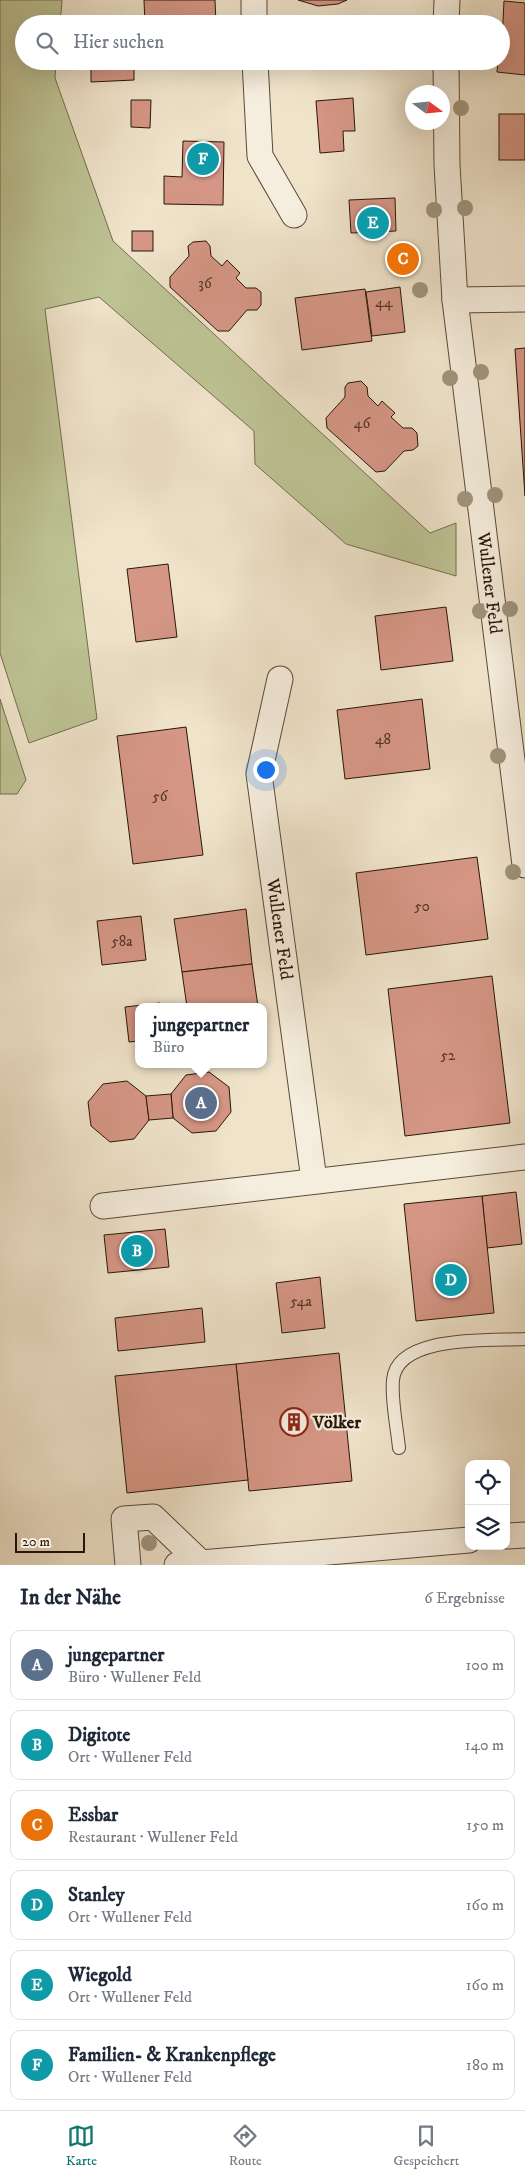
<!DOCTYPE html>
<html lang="de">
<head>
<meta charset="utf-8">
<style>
	body { margin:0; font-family:"IM FELL DW Pica",serif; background:#f2f2f3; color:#1f2937 }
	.controls { position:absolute; right:15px; bottom:15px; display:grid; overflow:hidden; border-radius:10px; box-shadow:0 5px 20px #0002 }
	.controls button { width:45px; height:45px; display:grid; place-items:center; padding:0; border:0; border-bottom:1px solid #e0e1e3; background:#fff; color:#1f2937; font:25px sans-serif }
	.compass { position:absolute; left:405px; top:85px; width:45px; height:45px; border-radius:50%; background:#fff; box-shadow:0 5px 20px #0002; rotate:105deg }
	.scale { position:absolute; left:15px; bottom:12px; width:70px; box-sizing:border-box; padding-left:5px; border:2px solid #2a1609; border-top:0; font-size:14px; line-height:18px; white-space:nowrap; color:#2a1609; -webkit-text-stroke:4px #f5eddd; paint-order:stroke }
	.you { position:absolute; left:265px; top:769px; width:18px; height:18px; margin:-12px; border:4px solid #fff; border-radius:50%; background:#1a73e8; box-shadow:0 0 0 8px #1a73e833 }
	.badge { display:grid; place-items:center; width:32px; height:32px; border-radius:50%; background:#0f766e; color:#fff; font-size:16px; font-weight:700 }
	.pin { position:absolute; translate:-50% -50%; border:2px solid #fff; box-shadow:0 1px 5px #0006 }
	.popup { position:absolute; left:135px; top:1003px; width:132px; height:65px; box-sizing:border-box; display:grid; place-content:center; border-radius:10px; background:#fff; filter:drop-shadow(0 1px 4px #0005); font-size:16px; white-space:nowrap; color:#747a83 }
	.popup b { font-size:19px; color:#1f2937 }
	.popup::after { content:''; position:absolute; left:50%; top:100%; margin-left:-10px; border:10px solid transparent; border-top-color:#fff }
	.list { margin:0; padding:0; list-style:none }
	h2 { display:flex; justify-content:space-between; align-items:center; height:65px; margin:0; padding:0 20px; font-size:21px }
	h2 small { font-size:16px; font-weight:400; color:#747a83 }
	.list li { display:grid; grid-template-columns:32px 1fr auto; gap:15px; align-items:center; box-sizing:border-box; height:70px; margin:0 10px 10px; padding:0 10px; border:1px solid #e0e1e3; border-radius:10px }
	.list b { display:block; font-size:19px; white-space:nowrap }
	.list p { margin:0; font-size:16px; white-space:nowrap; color:#747a83 }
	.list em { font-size:16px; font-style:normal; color:#747a83 }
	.icon { flex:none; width:28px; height:28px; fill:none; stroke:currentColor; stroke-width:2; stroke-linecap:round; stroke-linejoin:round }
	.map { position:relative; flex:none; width:525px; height:1565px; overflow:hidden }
	.search { position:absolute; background:#fff; box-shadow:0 5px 20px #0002; left:15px; right:15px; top:15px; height:55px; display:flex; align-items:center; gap:12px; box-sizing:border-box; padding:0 18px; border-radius:28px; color:#747a83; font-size:19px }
	.sheet { height:545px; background:#fff }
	nav { display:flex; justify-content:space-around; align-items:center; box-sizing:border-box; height:70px; border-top:1px solid #e0e1e3; background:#fff; font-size:14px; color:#747a83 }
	nav a { display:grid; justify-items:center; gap:2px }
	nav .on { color:#0f766e }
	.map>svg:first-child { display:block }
	.green { fill:#bdc394; stroke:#746c4e }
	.building { fill:#d59685; stroke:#2a1609 }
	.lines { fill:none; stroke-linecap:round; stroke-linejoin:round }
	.service-casing { stroke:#5b4939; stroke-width:14 }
	.minor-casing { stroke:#5b4939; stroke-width:27 }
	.service { stroke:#f5eddd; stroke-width:12 }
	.minor { stroke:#f5eddd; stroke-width:25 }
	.tree { fill:#9f947b }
	.labels { text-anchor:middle; stroke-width:4.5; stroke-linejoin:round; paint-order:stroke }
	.number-label { font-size:15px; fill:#553628 }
	.street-label { font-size:18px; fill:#2a1609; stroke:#f5eddd }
	.poi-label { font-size:18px; font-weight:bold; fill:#2a1609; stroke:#f5eddd; text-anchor:start }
</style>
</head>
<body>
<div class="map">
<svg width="525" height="1565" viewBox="0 0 525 1565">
	<rect width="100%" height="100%" fill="#efe3ca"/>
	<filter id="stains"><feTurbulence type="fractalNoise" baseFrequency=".004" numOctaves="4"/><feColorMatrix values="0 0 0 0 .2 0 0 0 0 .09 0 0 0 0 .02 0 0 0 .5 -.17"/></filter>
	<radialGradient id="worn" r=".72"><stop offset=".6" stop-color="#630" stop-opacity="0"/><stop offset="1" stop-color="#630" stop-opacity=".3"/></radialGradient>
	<!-- green -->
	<g class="green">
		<path d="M0 0H62L60 24H24V61H56L55 78 113 241 430 533 456 523V576L346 544 255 464 254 431 99 297 45 309 97 719 29 743 0 653Z"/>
		<path d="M0 699 26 780 17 794H0Z"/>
	</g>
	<!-- building -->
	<g class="building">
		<path d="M144 0H215L216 24H145Z"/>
		<path d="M298 0H347L338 4 318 6Z"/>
		<path d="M504 1 525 3V75L497 72 498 61H501Z"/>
		<path d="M91 61H134V80L91 82Z"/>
		<path d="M353 98 355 131H343L344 151 320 153 316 101Z"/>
		<path d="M131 100H151L150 128 131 127Z"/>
		<rect x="499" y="114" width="26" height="46"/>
		<path d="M183 141 224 142 223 205 164 204V176L182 177Z"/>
		<path d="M395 198 396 231 351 233 349 200Z"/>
		<rect x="132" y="231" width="21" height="20"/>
		<path d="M206 241 210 246 211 256 222 266 227 260 240 273 236 278 246 288H256L261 292V305L257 310H247L229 331H218L170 287V277L189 256 188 246 193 242Z"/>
		<path d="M411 250 413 267 396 269 394 251Z"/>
		<path d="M400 287 405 332 372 336 366 292Z"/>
		<path d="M365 289 372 341 302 350 295 298Z"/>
		<path d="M525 348V496L515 349Z"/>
		<path d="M361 381 367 387 368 396 378 406 382 401 395 413 391 417 403 428H412L417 433 418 446 413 450 404 451 385 471 376 472 327 428 326 418 345 397V387L348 383Z"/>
		<path d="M168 564 177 637 136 642 127 569Z"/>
		<path d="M446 607 453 661 381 670 375 616Z"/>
		<path d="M422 699 430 769 345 779 337 710Z"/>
		<path d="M186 727 203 855 133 864 117 736Z"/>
		<path d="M477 857 488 939 366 955 356 873Z"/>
		<path d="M246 909 252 964 182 972 174 919Z"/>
		<path d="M141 916 146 960 102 965 97 921Z"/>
		<path d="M252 964 258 1007H187L182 972Z"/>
		<path d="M492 976 510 1123 405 1136 388 989Z"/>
		<path d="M160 1003V1007H138V1041L129 1042 125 1007Z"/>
		<path d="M209 1072 229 1087 231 1112 216 1131 192 1133 173 1118 171 1094 186 1075Z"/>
		<path d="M127 1081 146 1096 149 1120 134 1139 110 1142 91 1126 88 1102 103 1084Z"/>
		<path d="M171 1094 173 1118 149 1120 146 1096Z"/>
		<path d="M516 1192 522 1244 487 1248 482 1196Z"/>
		<path d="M482 1196 494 1313 416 1321 404 1204Z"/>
		<path d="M165 1229 169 1267 108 1273 104 1235Z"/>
		<path d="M320 1277 325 1328 282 1333 276 1283Z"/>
		<path d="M202 1308 205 1342 118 1351 115 1318Z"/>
		<path d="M339 1353 352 1481 249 1491 236 1364Z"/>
		<path d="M236 1364 248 1480 127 1493 115 1376Z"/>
	</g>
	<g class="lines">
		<defs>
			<path id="service" d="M399 1448C397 1427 391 1400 393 1380 397 1334 492 1341 525 1339"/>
			<g id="minor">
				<path d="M254 24V0"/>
				<path d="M446 24 447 0"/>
				<path d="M255 61 260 156 294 215"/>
				<path d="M446 61 447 165 455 300 525 865"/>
				<path d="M455 300 525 299"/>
				<path d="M280 679 259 774 314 1180"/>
				<path d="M103 1206 525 1157"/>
				<path d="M506 1536 525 1535"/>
				<path d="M128 1565 124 1519 153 1517 201 1563"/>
				<path d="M177 1565 469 1540"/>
			</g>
		</defs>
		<!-- service casing -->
		<use href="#service" class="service-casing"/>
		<!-- minor casing -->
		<use href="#minor" class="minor-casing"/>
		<!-- service -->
		<use href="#service" class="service"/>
		<!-- minor -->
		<use href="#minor" class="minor"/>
	</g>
	<!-- trees -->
	<g class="tree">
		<circle cx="461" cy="108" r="8"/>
		<circle cx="465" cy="208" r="8"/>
		<circle cx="434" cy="210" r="8"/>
		<circle cx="420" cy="290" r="8"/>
		<circle cx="481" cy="372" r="8"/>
		<circle cx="450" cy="378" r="8"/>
		<circle cx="495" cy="495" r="8"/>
		<circle cx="465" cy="499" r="8"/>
		<circle cx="510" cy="609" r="8"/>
		<circle cx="480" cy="611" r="8"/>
		<circle cx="498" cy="756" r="8"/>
		<circle cx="513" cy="872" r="8"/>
		<circle cx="149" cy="1543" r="8"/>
	</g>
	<!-- icons -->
	<defs>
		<symbol id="building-ring" viewBox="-11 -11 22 22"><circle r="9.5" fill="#f5eddd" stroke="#8f2418" stroke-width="1.5"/><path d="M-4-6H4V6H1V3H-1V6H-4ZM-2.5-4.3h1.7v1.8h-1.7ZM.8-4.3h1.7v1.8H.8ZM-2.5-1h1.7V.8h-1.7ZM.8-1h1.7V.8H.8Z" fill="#8f2418"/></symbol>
	</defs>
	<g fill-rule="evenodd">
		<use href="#building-ring" x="278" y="1406" width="32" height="32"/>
	</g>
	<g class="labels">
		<!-- number labels -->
		<g class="number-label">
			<text x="205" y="288">36</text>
			<text x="384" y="307">44</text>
			<text x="362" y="428">46</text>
			<text x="383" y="744">48</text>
			<text x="160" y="801">56</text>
			<text x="422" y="911">50</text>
			<text x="122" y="946">58a</text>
			<text x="448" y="1060">52</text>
			<text x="301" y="1306">54a</text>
		</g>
		<!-- street labels -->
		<g class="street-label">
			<text transform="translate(490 583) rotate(83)" y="6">Wullener Feld</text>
			<text transform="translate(280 929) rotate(82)" y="6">Wullener Feld</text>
		</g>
		<!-- poi labels -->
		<g class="poi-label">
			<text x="313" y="1428">Völker</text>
		</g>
	</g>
	<rect width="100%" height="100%" filter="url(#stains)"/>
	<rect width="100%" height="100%" fill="url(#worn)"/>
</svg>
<div class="controls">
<button><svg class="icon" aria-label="locate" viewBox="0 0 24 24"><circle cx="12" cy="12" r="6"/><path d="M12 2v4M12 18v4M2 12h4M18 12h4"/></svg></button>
<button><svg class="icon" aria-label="layers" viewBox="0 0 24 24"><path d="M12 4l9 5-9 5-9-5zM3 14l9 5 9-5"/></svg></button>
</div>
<svg class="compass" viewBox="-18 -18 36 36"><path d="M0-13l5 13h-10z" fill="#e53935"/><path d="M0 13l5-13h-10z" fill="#747a83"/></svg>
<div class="scale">20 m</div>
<div class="you"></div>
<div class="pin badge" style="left:201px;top:1103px;background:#5c6f8a">A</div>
<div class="popup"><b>jungepartner</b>Büro</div>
<div class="pin badge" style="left:137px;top:1251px;background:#0f9aa8">B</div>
<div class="pin badge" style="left:403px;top:259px;background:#e8710a">C</div>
<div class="pin badge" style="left:451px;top:1280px;background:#0f9aa8">D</div>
<div class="pin badge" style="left:373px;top:223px;background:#0f9aa8">E</div>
<div class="pin badge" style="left:203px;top:159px;background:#0f9aa8">F</div>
<div class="search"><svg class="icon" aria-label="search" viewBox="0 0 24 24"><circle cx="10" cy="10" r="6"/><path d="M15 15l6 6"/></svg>Hier suchen</div>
</div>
<section class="sheet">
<h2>In der Nähe<small>6 Ergebnisse</small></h2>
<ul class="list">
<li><span class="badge" style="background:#5c6f8a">A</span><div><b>jungepartner</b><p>Büro · Wullener Feld</p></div><em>100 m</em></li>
<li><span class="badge" style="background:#0f9aa8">B</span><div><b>Digitote</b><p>Ort · Wullener Feld</p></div><em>140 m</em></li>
<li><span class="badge" style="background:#e8710a">C</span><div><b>Essbar</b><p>Restaurant · Wullener Feld</p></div><em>150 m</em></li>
<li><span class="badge" style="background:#0f9aa8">D</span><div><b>Stanley</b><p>Ort · Wullener Feld</p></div><em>160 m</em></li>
<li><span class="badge" style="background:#0f9aa8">E</span><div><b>Wiegold</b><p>Ort · Wullener Feld</p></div><em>160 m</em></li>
<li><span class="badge" style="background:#0f9aa8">F</span><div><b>Familien- &amp; Krankenpflege</b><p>Ort · Wullener Feld</p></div><em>180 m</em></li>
</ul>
</section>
<nav>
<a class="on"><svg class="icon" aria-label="map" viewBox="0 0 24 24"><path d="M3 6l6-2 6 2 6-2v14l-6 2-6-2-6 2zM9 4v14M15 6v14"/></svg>Karte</a>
<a><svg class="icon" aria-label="directions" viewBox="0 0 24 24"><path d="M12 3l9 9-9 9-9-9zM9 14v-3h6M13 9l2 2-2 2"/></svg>Route</a>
<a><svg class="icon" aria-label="saved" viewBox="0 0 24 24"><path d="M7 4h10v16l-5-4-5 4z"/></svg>Gespeichert</a>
</nav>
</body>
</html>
